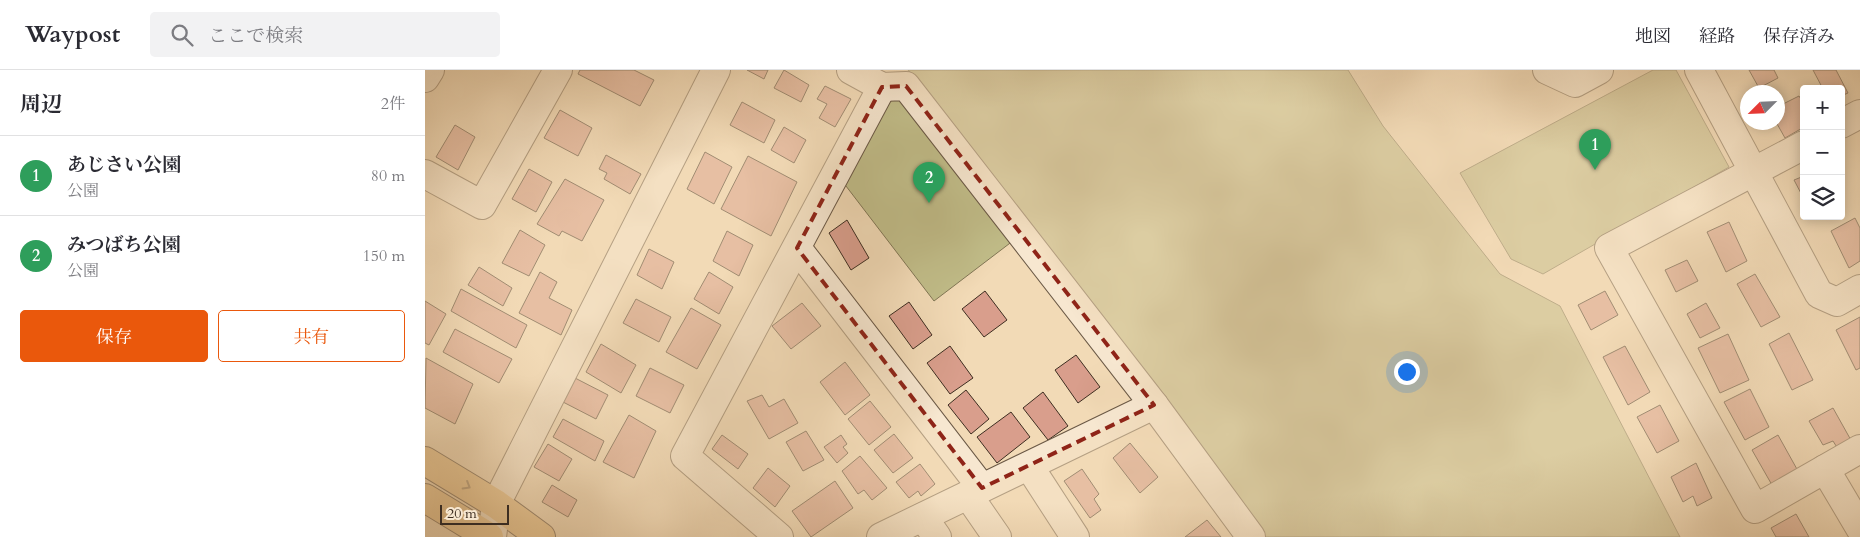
<!DOCTYPE html>
<html lang="ja">
<head>
<meta charset="utf-8">
<style>
	body { margin:0; font-family:Cardo,"Noto Serif JP",serif; background:#f2f2f3; color:#2b2b33 }
	.controls { position:absolute; right:15px; top:15px; display:grid; overflow:hidden; border-radius:5px; box-shadow:0 2px 12px #0003 }
	.controls button { width:45px; height:45px; display:grid; place-items:center; padding:0; border:0; border-bottom:1px solid #e1e1e2; background:#fff; color:#2b2b33; font:25px sans-serif }
	.compass { position:absolute; left:1315px; top:15px; width:45px; height:45px; border-radius:50%; background:#fff; box-shadow:0 2px 12px #0003; rotate:246deg }
	.scale { position:absolute; left:15px; bottom:12px; width:69px; box-sizing:border-box; padding-left:5px; border:2px solid #3e2e21; border-top:0; font-size:14px; line-height:18px; white-space:nowrap; color:#3e2e21; -webkit-text-stroke:4px #f7e7d0; paint-order:stroke }
	.you { position:absolute; left:981px; top:301px; width:18px; height:18px; margin:-12px; border:4px solid #fff; border-radius:50%; background:#1a73e8; box-shadow:0 0 0 8px #1a73e833 }
	.badge { display:grid; place-items:center; width:32px; height:32px; border-radius:50%; background:#ea580c; color:#fff; font-size:16px; font-weight:700 }
	.pin { position:absolute; translate:-50% -41px; filter:drop-shadow(0 1px 2px #0008) }
	.pin::after { content:''; position:absolute; top:26px; width:18px; height:15px; background:inherit; clip-path:polygon(0 0,100% 0,50% 100%) }
	.list { margin:0; padding:0; list-style:none }
	h2 { display:flex; justify-content:space-between; align-items:center; height:65px; margin:0; padding:0 20px; font-size:21px }
	h2 small { font-size:16px; font-weight:400; color:#7c7c81 }
	.list li { display:grid; grid-template-columns:32px 1fr auto; gap:15px; align-items:center; box-sizing:border-box; height:80px; padding:0 20px; border-top:1px solid #e1e1e2 }
	.list b { display:block; font-size:19px; white-space:nowrap }
	.list p { margin:0; font-size:16px; white-space:nowrap; color:#7c7c81 }
	.list em { font-size:16px; font-style:normal; color:#7c7c81 }
	.actions { display:flex; gap:10px; padding:15px 20px }
	.actions a { flex:1; padding:11px 0; border:1px solid #ea580c; border-radius:5px; text-align:center; font-size:18px; color:#ea580c }
	.actions .main { background:#ea580c; color:#fff }
	.icon { flex:none; width:28px; height:28px; fill:none; stroke:currentColor; stroke-width:2; stroke-linecap:round; stroke-linejoin:round }
	.map { position:relative; flex:none; width:1435px; height:467px; overflow:hidden }
	header { display:flex; align-items:center; gap:30px; box-sizing:border-box; height:70px; padding:0 25px; background:#fff; border-bottom:1px solid #e1e1e2 }
	header strong { font-size:24px }
	nav { display:flex; gap:28px; margin-inline-start:auto; font-size:18px }
	.search { width:350px; height:45px; background:#f2f2f3; display:flex; align-items:center; gap:12px; box-sizing:border-box; padding:0 18px; border-radius:5px; color:#7c7c81; font-size:19px }
	main { display:flex }
	aside { flex:1; background:#fff }
	.map>svg:first-child { display:block }
	.green { fill:#c1bd89; stroke:#807655 }
	.building { fill:#d99e8c; stroke:#3e2e21 }
	.lines { fill:none; stroke-linecap:round; stroke-linejoin:round }
	.minor-casing { stroke:#6b5946; stroke-width:30 }
	.major-casing { stroke:#3e2e21; stroke-width:30 }
	.minor { stroke:#f7e7d0; stroke-width:28 }
	.major { stroke:#e9bd7b; stroke-width:28 }
	.oneway { stroke:#8b6e4a }
	.marked { fill:none; stroke:#8f2418; stroke-width:4; stroke-dasharray:10 6; stroke-linejoin:round }
</style>
</head>
<body>
<header>
<strong>Waypost</strong>
<div class="search"><svg class="icon" aria-label="search" viewBox="0 0 24 24"><circle cx="10" cy="10" r="6"/><path d="M15 15l6 6"/></svg>ここで検索</div>
<nav><a>地図</a><a>経路</a><a>保存済み</a></nav>
</header>
<main>
<aside>
<h2>周辺<small>2件</small></h2>
<ul class="list">
<li><span class="badge" style="background:#2e9e5b">1</span><div><b>あじさい公園</b><p>公園</p></div><em>80 m</em></li>
<li><span class="badge" style="background:#2e9e5b">2</span><div><b>みつばち公園</b><p>公園</p></div><em>150 m</em></li>
</ul>
<div class="actions"><a class="main">保存</a><a>共有</a></div>
</aside>
<div class="map">
<svg width="1435" height="467" viewBox="0 0 1435 467">
	<rect width="100%" height="100%" fill="#f2dab6"/>
	<filter id="stains"><feTurbulence type="fractalNoise" baseFrequency=".004" numOctaves="4"/><feColorMatrix values="0 0 0 0 .2 0 0 0 0 .09 0 0 0 0 .02 0 0 0 .5 -.17"/></filter>
	<radialGradient id="worn" r=".72"><stop offset=".6" stop-color="#630" stop-opacity="0"/><stop offset="1" stop-color="#630" stop-opacity=".3"/></radialGradient>
	<!-- green -->
	<g class="green">
		<path d="M483 0H923L958 56 1075 204 1135 236 1255 467H832Z"/>
		<path d="M1228 0H1251L1304 97 1118 204 1086 189 1035 103Z"/>
		<path d="M481 16 597 164 509 231 411 103 457 17Z"/>
	</g>
	<!-- building -->
	<g class="building">
		<path d="M155 0H209L229 10 215 36 153 4Z"/>
		<path d="M322 0H343L339 9Z"/>
		<path d="M359 0 384 15 376 32 349 18Z"/>
		<path d="M1324 0H1349L1353 8 1334 18Z"/>
		<path d="M1388 0H1411L1423 23 1416 26V19H1398Z"/>
		<path d="M400 16 426 29 410 57 394 48 402 34 392 29Z"/>
		<path d="M1374 26 1379 34V57L1360 68 1351 52 1352 37Z"/>
		<path d="M317 32 350 50 339 73 305 55Z"/>
		<path d="M135 40 167 58 153 86 119 68Z"/>
		<path d="M30 55 50 67 33 100 11 87Z"/>
		<path d="M359 57 381 70 369 93 346 80Z"/>
		<path d="M280 82 307 97 289 134 262 119Z"/>
		<path d="M181 85 216 104 205 124 179 109 182 103 174 99Z"/>
		<path d="M323 86 372 112 346 166 296 139Z"/>
		<path d="M104 99 127 112 111 142 87 129Z"/>
		<path d="M1379 106V129L1369 110Z"/>
		<path d="M140 109 179 130 157 171 137 161 134 166 112 154Z"/>
		<path d="M1430 148 1435 158V191L1424 198 1406 161Z"/>
		<path d="M422 150 444 188 426 200 404 163Z"/>
		<path d="M1304 152 1322 191 1301 202 1282 162Z"/>
		<path d="M95 160 120 175 104 206 77 193Z"/>
		<path d="M302 161 328 175 314 206 288 191Z"/>
		<path d="M224 179 249 192 237 219 212 205Z"/>
		<path d="M1262 190 1273 211 1251 222 1240 200Z"/>
		<path d="M54 197 87 218 78 236 43 215Z"/>
		<path d="M115 202 132 212 124 228 147 240 136 265 94 243Z"/>
		<path d="M284 202 308 217 294 244 269 229Z"/>
		<path d="M1330 204 1355 247 1336 257 1312 214Z"/>
		<path d="M36 219 102 255 91 278 26 241Z"/>
		<path d="M560 221 582 250 559 267 537 239Z"/>
		<path d="M1180 221 1193 245 1166 260 1153 235Z"/>
		<path d="M211 229 246 247 234 272 198 253Z"/>
		<path d="M0 231 21 244 4 275 0 273Z"/>
		<path d="M484 232 507 265 488 279 464 246Z"/>
		<path d="M377 233 396 256 366 279 347 256Z"/>
		<path d="M1281 233 1295 258 1275 268 1262 244Z"/>
		<path d="M266 238 296 255 272 299 241 282Z"/>
		<path d="M1435 247V298L1431 300 1411 260Z"/>
		<path d="M30 259 87 289 74 313 18 282Z"/>
		<path d="M1364 263 1388 310 1367 320 1344 274Z"/>
		<path d="M1303 264 1324 310 1295 323 1273 278Z"/>
		<path d="M176 274 211 295 196 323 161 302Z"/>
		<path d="M525 276 548 308 525 324 502 293Z"/>
		<path d="M1200 276 1225 322 1203 335 1178 287Z"/>
		<path d="M651 285 675 317 653 333 630 300Z"/>
		<path d="M1 288 48 314 30 354 0 338Z"/>
		<path d="M420 292 445 325 420 345 395 312Z"/>
		<path d="M225 298 259 315 245 343 211 326Z"/>
		<path d="M150 308 183 325 171 349 138 332Z"/>
		<path d="M1325 319 1344 357 1320 370 1299 332Z"/>
		<path d="M541 320 564 349 546 364 523 335Z"/>
		<path d="M618 322 643 356 623 370 598 338Z"/>
		<path d="M337 325 344 337 359 329 373 353 344 369 322 331Z"/>
		<path d="M445 331 466 357 444 375 423 349Z"/>
		<path d="M1235 335 1254 371 1232 383 1212 347Z"/>
		<path d="M1408 338 1427 372 1413 379 1408 371 1398 375 1384 351Z"/>
		<path d="M586 342 605 367 572 393 552 367Z"/>
		<path d="M204 345 231 361 209 408 178 392Z"/>
		<path d="M138 349 179 371 170 391 128 367Z"/>
		<path d="M381 361 399 390 378 401 361 372Z"/>
		<path d="M469 364 488 388 468 403 449 380Z"/>
		<path d="M297 365 323 384 313 399 287 379Z"/>
		<path d="M416 365 422 374 418 377 423 383 412 393 399 377Z"/>
		<path d="M1353 365 1373 401 1347 415 1327 380Z"/>
		<path d="M705 373 733 407 715 423 688 388Z"/>
		<path d="M123 374 147 389 134 411 109 397Z"/>
		<path d="M435 386 462 418 447 430 439 420 433 424 417 401Z"/>
		<path d="M1271 393 1287 428 1272 436 1268 426 1258 432 1246 407Z"/>
		<path d="M495 394 510 414 496 426 493 421 484 428 471 412Z"/>
		<path d="M343 398 365 416 350 437 328 418Z"/>
		<path d="M657 399 674 424 669 429 676 440 665 448 639 411Z"/>
		<path d="M410 411 428 438 386 467 367 441Z"/>
		<path d="M127 415 152 430 143 447 117 432Z"/>
		<path d="M1371 444 1384 467H1351L1346 458Z"/>
		<path d="M782 450 796 467H760Z"/>
	</g>
	<g class="lines">
		<defs>
			<g id="minor">
				<path d="M426 0 457 17 481 16 729 335 826 467"/>
				<path d="M1122 0 1150 13 1174 0"/>
				<path d="M1274 0 1394 224 1412 232 1435 219"/>
				<path d="M0 8 5 0"/>
				<path d="M1416 54 1435 44"/>
				<path d="M1379 75 1184 178 1330 439 1435 379"/>
				<path d="M0 104 57 135 133 0"/>
				<path d="M372 178 557 418"/>
				<path d="M604 396 650 467"/>
				<path d="M1400 399 1435 458"/>
				<path d="M543 425 572 467"/>
				<path d="M498 447 512 467"/>
				<path d="M67 467 71 434 291 0"/>
				<path d="M354 467 260 386 457 17"/>
				<path d="M456 467 729 335"/>
			</g>
			<g id="major">
				<path d="M0 391 71 434 116 467"/>
				<path d="M0 428 64 467"/>
			</g>
		</defs>
		<!-- minor casing -->
		<use href="#minor" class="minor-casing"/>
		<!-- major casing -->
		<use href="#major" class="major-casing"/>
		<!-- minor -->
		<use href="#minor" class="minor"/>
		<!-- major -->
		<use href="#major" class="major"/>
	</g>
	<!-- one-way arrows -->
	<defs><path id="oneway-chevron" d="M-2-3.5L2.5 0L-2 3.5" fill="none" stroke-width="1.6" stroke-linecap="round" stroke-linejoin="round" transform="scale(1.25)"/></defs>
	<use class="oneway" href="#oneway-chevron" transform="translate(42 416) rotate(31)"/>
	<!-- marked area -->
	<path d="M0 0H1435V467H0ZM481 16 729 335 557 418 372 178 457 17Z" fill="#f2dab6" fill-opacity=".55" fill-rule="evenodd"/>
	<path class="marked" d="M481 16 729 335 557 418 372 178 457 17Z"/>
	<rect width="100%" height="100%" filter="url(#stains)"/>
	<rect width="100%" height="100%" fill="url(#worn)"/>
</svg>
<div class="controls">
<button>+</button>
<button>−</button>
<button><svg class="icon" aria-label="layers" viewBox="0 0 24 24"><path d="M12 4l9 5-9 5-9-5zM3 14l9 5 9-5"/></svg></button>
</div>
<svg class="compass" viewBox="-18 -18 36 36"><path d="M0-13l5 13h-10z" fill="#e53935"/><path d="M0 13l5-13h-10z" fill="#7c7c81"/></svg>
<div class="scale">20 m</div>
<div class="you"></div>
<div class="pin badge" style="left:1170px;top:100px;background:#2e9e5b">1</div>
<div class="pin badge" style="left:504px;top:133px;background:#2e9e5b">2</div>
</div>
</main>
</body>
</html>
